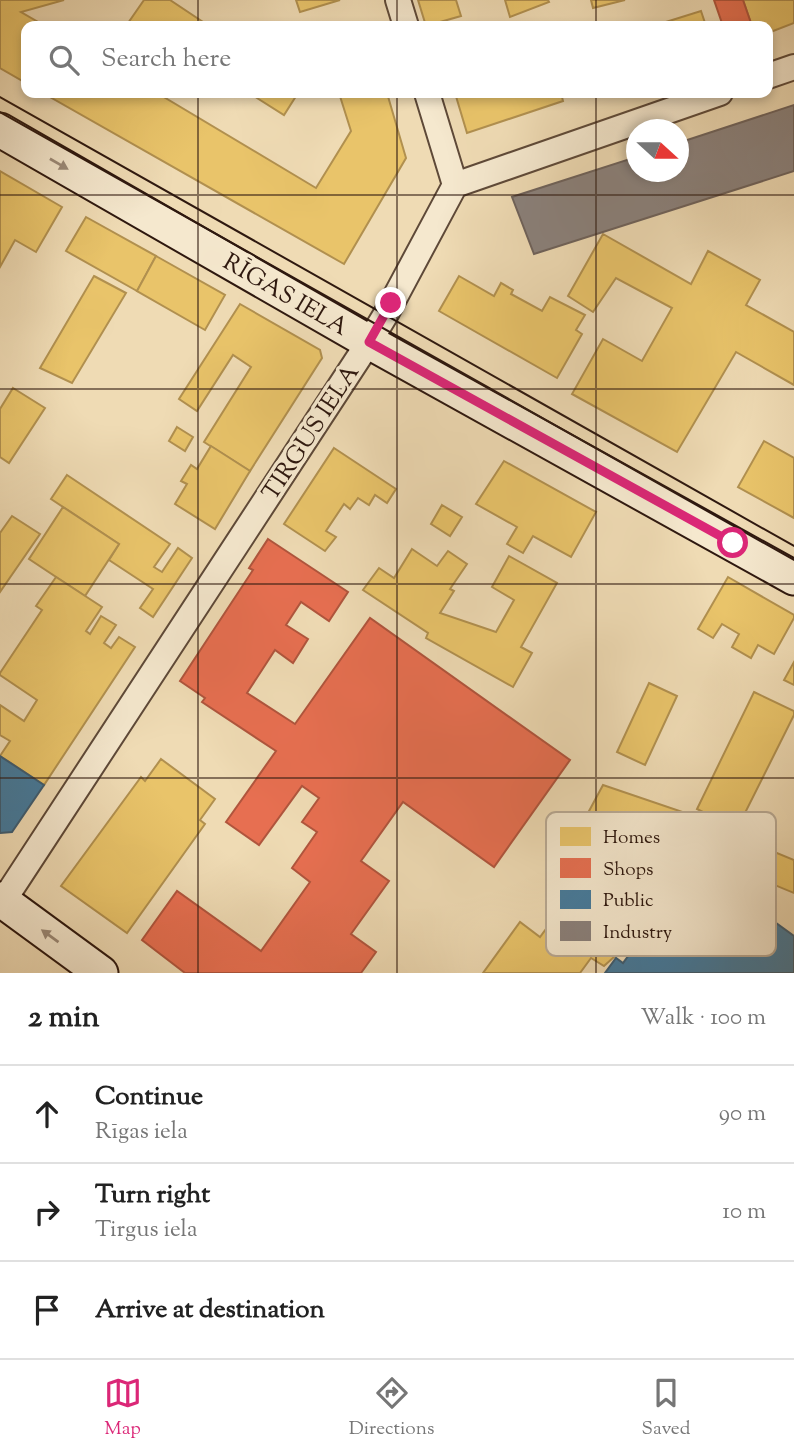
<!DOCTYPE html>
<html lang="en">
<head>
<meta charset="utf-8">
<style>
	body { margin:0; font-family:"Sorts Mill Goudy",serif; background:#f6f6f6; color:#222 }
	.compass { position:absolute; left:626px; top:119px; width:63px; height:63px; border-radius:50%; background:#fff; box-shadow:0 4px 10px #0003; rotate:111deg }
	.stop { position:absolute; width:21px; height:21px; margin:-16px; border:5px solid #db2777; border-radius:50%; background:#fff }
	.stop.end { background:#db2777; border-color:#fff; box-shadow:0 2px 7px #0008 }
	.list { margin:0; padding:0; list-style:none }
	h2 { display:flex; justify-content:space-between; align-items:center; height:91px; margin:0; padding:0 28px; font-size:30px }
	h2 small { font-size:23px; font-weight:400; color:#767676 }
	.list li { display:grid; grid-template-columns:46px 1fr auto; gap:21px; align-items:center; box-sizing:border-box; height:98px; padding:0 28px; border-top:2px solid #e0e0e0 }
	.list b { display:block; font-size:26px; white-space:nowrap }
	.list p { margin:0; font-size:23px; white-space:nowrap; color:#767676 }
	.list em { font-size:23px; font-style:normal; color:#767676 }
	.icon { flex:none; width:38px; height:38px; fill:none; stroke:currentColor; stroke-width:2; stroke-linecap:round; stroke-linejoin:round }
	.map { position:relative; flex:none; width:794px; height:973px; overflow:hidden }
	.search { position:absolute; background:#fff; box-shadow:0 4px 10px #0003; left:21px; right:21px; top:21px; height:77px; display:flex; align-items:center; gap:18px; box-sizing:border-box; padding:0 24px; border-radius:14px; color:#767676; font-size:26px }
	.sheet { height:385px; background:#fff }
	nav { display:flex; justify-content:space-around; align-items:center; box-sizing:border-box; height:98px; border-top:2px solid #e0e0e0; background:#fff; font-size:19px; color:#767676 }
	nav a { display:grid; justify-items:center; gap:4px }
	nav .on { color:#db2777 }
	.map>svg:first-child { display:block }
	.homes { fill:#e9c46a; stroke:#b1904f; stroke-width:2 }
	.shops { fill:#e76f51; stroke:#b0553d; stroke-width:2 }
	.public { fill:#457b9d; stroke:#3e5d72; stroke-width:2 }
	.industry { fill:#8a817c; stroke:#6e625b; stroke-width:2 }
	.lines { fill:none; stroke-linecap:round; stroke-linejoin:round }
	.street-casing { stroke:#5e4938; stroke-width:28 }
	.secondary-casing { stroke:#2e180f; stroke-width:37 }
	.street { stroke:#f5e8ce; stroke-width:24 }
	.secondary { stroke:#f5e8ce; stroke-width:33 }
	.tram { stroke:#2e180f; stroke-width:2 }
	.oneway { fill:#9b8a78 }
	.route { stroke:#db2777; stroke-width:9 }
	.grid { fill:none; stroke:#2e180f; stroke-width:2; stroke-opacity:0.55 }
	.labels { text-anchor:middle; stroke-width:7; stroke-linejoin:round; paint-order:stroke }
	.street-label { font-size:24px; fill:#2e180f; stroke:#f5e8ce }
	.key { fill:#f5e8ce; stroke:#b9aa95; stroke-width:2 }
	.key-label { font-size:19px; fill:#2e180f }
</style>
</head>
<body>
<div class="map">
<svg width="794" height="973" viewBox="0 0 794 973">
	<rect width="100%" height="100%" fill="#efdbb4"/>
	<filter id="stains"><feTurbulence type="fractalNoise" baseFrequency=".00286" numOctaves="4"/><feColorMatrix values="0 0 0 0 .2 0 0 0 0 .09 0 0 0 0 .02 0 0 0 .5 -.17"/></filter>
	<radialGradient id="worn" r=".72"><stop offset=".6" stop-color="#630" stop-opacity="0"/><stop offset="1" stop-color="#630" stop-opacity=".3"/></radialGradient>
	<!-- homes -->
	<g class="homes">
		<path d="M0 0H64L21 12 45 26H26V83L0 68Z"/>
		<path d="M144 0H170L209 26H126Z"/>
		<path d="M296 0H340L300 12Z"/>
		<path d="M418 0H456L461 16 426 26Z"/>
		<path d="M505 0H548L549 2 510 17Z"/>
		<path d="M591 0H625L593 8Z"/>
		<path d="M743 0H794V23L768 33V26H752Z"/>
		<path d="M701 11 706 26H653Z"/>
		<path d="M43 93H157L316 188 351 131 339 93H387L406 158 344 264Z"/>
		<path d="M249 93H298L284 115Z"/>
		<path d="M455 93H561L563 101 467 133Z"/>
		<path d="M0 171 62 207 36 252 15 240 0 267Z"/>
		<path d="M86 217 156 256 137 291 66 251Z"/>
		<path d="M603 234 691 284 708 251 760 280 746 305 794 332V385L736 352 677 452 572 394 603 339 642 361 672 308 616 278 593 312 568 296Z"/>
		<path d="M156 256 225 295 205 330 137 291Z"/>
		<path d="M94 276 126 293 72 383 40 368Z"/>
		<path d="M459 276 494 296 501 283 513 290 511 294 542 311 550 297 585 315 576 330 582 334 557 378 439 311Z"/>
		<path d="M240 304 320 350 322 358 250 471 204 442 251 367 233 355 197 411 179 399Z"/>
		<path d="M13 388 45 408 9 463 0 457V409Z"/>
		<path d="M177 427 193 437 185 451 169 441Z"/>
		<path d="M764 441 794 458V518L738 487Z"/>
		<path d="M211 446 250 471 215 529 175 504 187 484 181 481 191 465 197 469Z"/>
		<path d="M334 448 396 489 387 503 375 495 369 505 358 498 350 509 344 504 326 531 336 537 325 551 284 524Z"/>
		<path d="M504 461 596 512 571 557 533 536 523 553 507 544 517 527 476 504Z"/>
		<path d="M67 475 170 544 154 567 162 572 178 548 192 558 153 617 140 608 153 589 109 560 119 544 51 499Z"/>
		<path d="M442 505 462 517 450 536 431 524Z"/>
		<path d="M63 507 119 544 85 596 29 559Z"/>
		<path d="M12 516 40 534 0 592V533Z"/>
		<path d="M412 549 437 566 448 551 467 564 450 589 454 591 440 613 496 632 514 600 492 587 509 556 557 583 521 647 532 653 513 687 426 638 428 633 363 590 379 568 394 578Z"/>
		<path d="M56 577 102 607 86 631 90 634 101 616 116 625 104 643 111 648 119 637 135 647 44 785 0 756 10 741 0 735V705L24 721 37 700 0 675V673L42 610 36 606Z"/>
		<path d="M728 577 794 615V618L774 654 758 645 751 658 732 647 739 634 722 624 713 638 698 629Z"/>
		<path d="M794 662V685L784 680Z"/>
		<path d="M649 683 677 696 645 765 617 752Z"/>
		<path d="M754 692 794 711V715L737 829 697 809Z"/>
		<path d="M161 759 215 799 200 820 205 824 127 933 61 886 141 777 145 781Z"/>
		<path d="M603 785 715 823 693 864 657 852 652 867 636 855 639 846 606 835 603 844 578 835 581 826Z"/>
		<path d="M613 838 679 887 638 942 634 939 604 966 591 958 580 973H483L520 922 540 937Z"/>
		<path d="M760 846 794 860V893L748 874Z"/>
	</g>
	<!-- shops -->
	<g class="shops">
		<path d="M714 0H743L752 26H723Z"/>
		<path d="M268 539 348 592 329 621 301 602 286 625 308 639 293 663 275 650 247 693 295 724 370 618 570 760 494 867 403 802 361 861 389 881 351 934 376 952 361 973H185L142 940 177 891 261 951 310 882 292 868 317 832 302 822 319 798 302 786 259 845 226 822 276 751 202 702 205 698 180 681 253 570 249 568Z"/>
	</g>
	<!-- public -->
	<g class="public">
		<path d="M0 756 44 785 12 832 0 833Z"/>
		<path d="M695 864 794 936V973H605L616 958 623 963Z"/>
	</g>
	<!-- industry -->
	<path class="industry" d="M794 105V171L534 254 512 197 636 157V172H678V143Z"/>
	<g class="lines">
		<defs>
			<g id="street">
				<path d="M398 0 406 26"/>
				<path d="M768 76 794 67"/>
				<path d="M427 93 455 185"/>
				<path d="M0 906 369 342 386 314 455 185 720 93"/>
			</g>
			<g id="secondary">
				<path d="M0 130 369 342 794 578"/>
				<path d="M0 899 101 973"/>
			</g>
		</defs>
		<!-- street casing -->
		<use href="#street" class="street-casing"/>
		<!-- secondary casing -->
		<use href="#secondary" class="secondary-casing"/>
		<!-- street -->
		<use href="#street" class="street"/>
		<!-- secondary -->
		<use href="#secondary" class="secondary"/>
		<!-- tram -->
		<g class="tram">
			<path d="M0 97 794 546"/>
			<path d="M0 112 794 560"/>
		</g>
	</g>
	<!-- one-way arrows -->
	<defs><path id="oneway-solid" d="M-6-.8H1V-3.2L6.5 0L1 3.2V.8H-6Z" transform="scale(1.75)"/></defs>
	<g class="oneway">
		<use href="#oneway-solid" transform="translate(59 164) rotate(30)"/>
		<use href="#oneway-solid" transform="translate(50 936) rotate(-144)"/>
	</g>
	<g class="lines">
		<!-- route -->
		<path class="route" d="M391 303 369 342 733 543"/>
	</g>
	<!-- grid -->
	<path class="grid" d="M198 0V26M397 0V26M596 0V26M198 93V973M397 93V973M596 93V973M0 195H794M0 389H794M0 584H794M0 778H794"/>
	<g class="labels">
		<!-- street labels -->
		<g class="street-label">
			<text transform="translate(286 294) rotate(30)" y="8">RĪGAS IELA</text>
			<text transform="translate(310 432) rotate(-57)" y="8">TIRGUS IELA</text>
		</g>
	</g>
	<!-- legend -->
	<rect x="546" y="812" width="230" height="144" rx="10" class="key"/>
	<rect x="560" y="827" width="31" height="19" fill="#e9c46a"/>
	<rect x="560" y="858" width="31" height="20" fill="#e76f51"/>
	<rect x="560" y="890" width="31" height="19" fill="#457b9d"/>
	<rect x="560" y="921" width="31" height="20" fill="#8a817c"/>
	<g class="key-label">
		<text x="603" y="843">Homes</text>
		<text x="603" y="875">Shops</text>
		<text x="603" y="906">Public</text>
		<text x="603" y="938">Industry</text>
	</g>
	<rect width="100%" height="100%" filter="url(#stains)"/>
	<rect width="100%" height="100%" fill="url(#worn)"/>
</svg>
<svg class="compass" viewBox="-18 -18 36 36"><path d="M0-13l5 13h-10z" fill="#e53935"/><path d="M0 13l5-13h-10z" fill="#767676"/></svg>
<div class="stop" style="left:733px;top:543px"></div>
<div class="stop end" style="left:391px;top:303px"></div>
<div class="search"><svg class="icon" aria-label="search" viewBox="0 0 24 24"><circle cx="10" cy="10" r="6"/><path d="M15 15l6 6"/></svg>Search here</div>
</div>
<section class="sheet">
<h2>2 min<small>Walk · 100 m</small></h2>
<ul class="list">
<li><svg class="icon" aria-label="ahead" viewBox="0 0 24 24"><path d="M12 20V5M6 11l6-6 6 6"/></svg><div><b>Continue</b><p>Rīgas iela</p></div><em>90 m</em></li>
<li><svg class="icon" aria-label="right" viewBox="0 0 24 24"><path d="M7 20v-9h11M14 6l5 5-5 5"/></svg><div><b>Turn right</b><p>Tirgus iela</p></div><em>10 m</em></li>
<li><svg class="icon" aria-label="arrive" viewBox="0 0 24 24"><path d="M6 21V4h12l-3 4 3 4H6"/></svg><div><b>Arrive at destination</b></div></li>
</ul>
</section>
<nav>
<a class="on"><svg class="icon" aria-label="map" viewBox="0 0 24 24"><path d="M3 6l6-2 6 2 6-2v14l-6 2-6-2-6 2zM9 4v14M15 6v14"/></svg>Map</a>
<a><svg class="icon" aria-label="directions" viewBox="0 0 24 24"><path d="M12 3l9 9-9 9-9-9zM9 14v-3h6M13 9l2 2-2 2"/></svg>Directions</a>
<a><svg class="icon" aria-label="saved" viewBox="0 0 24 24"><path d="M7 4h10v16l-5-4-5 4z"/></svg>Saved</a>
</nav>
</body>
</html>
